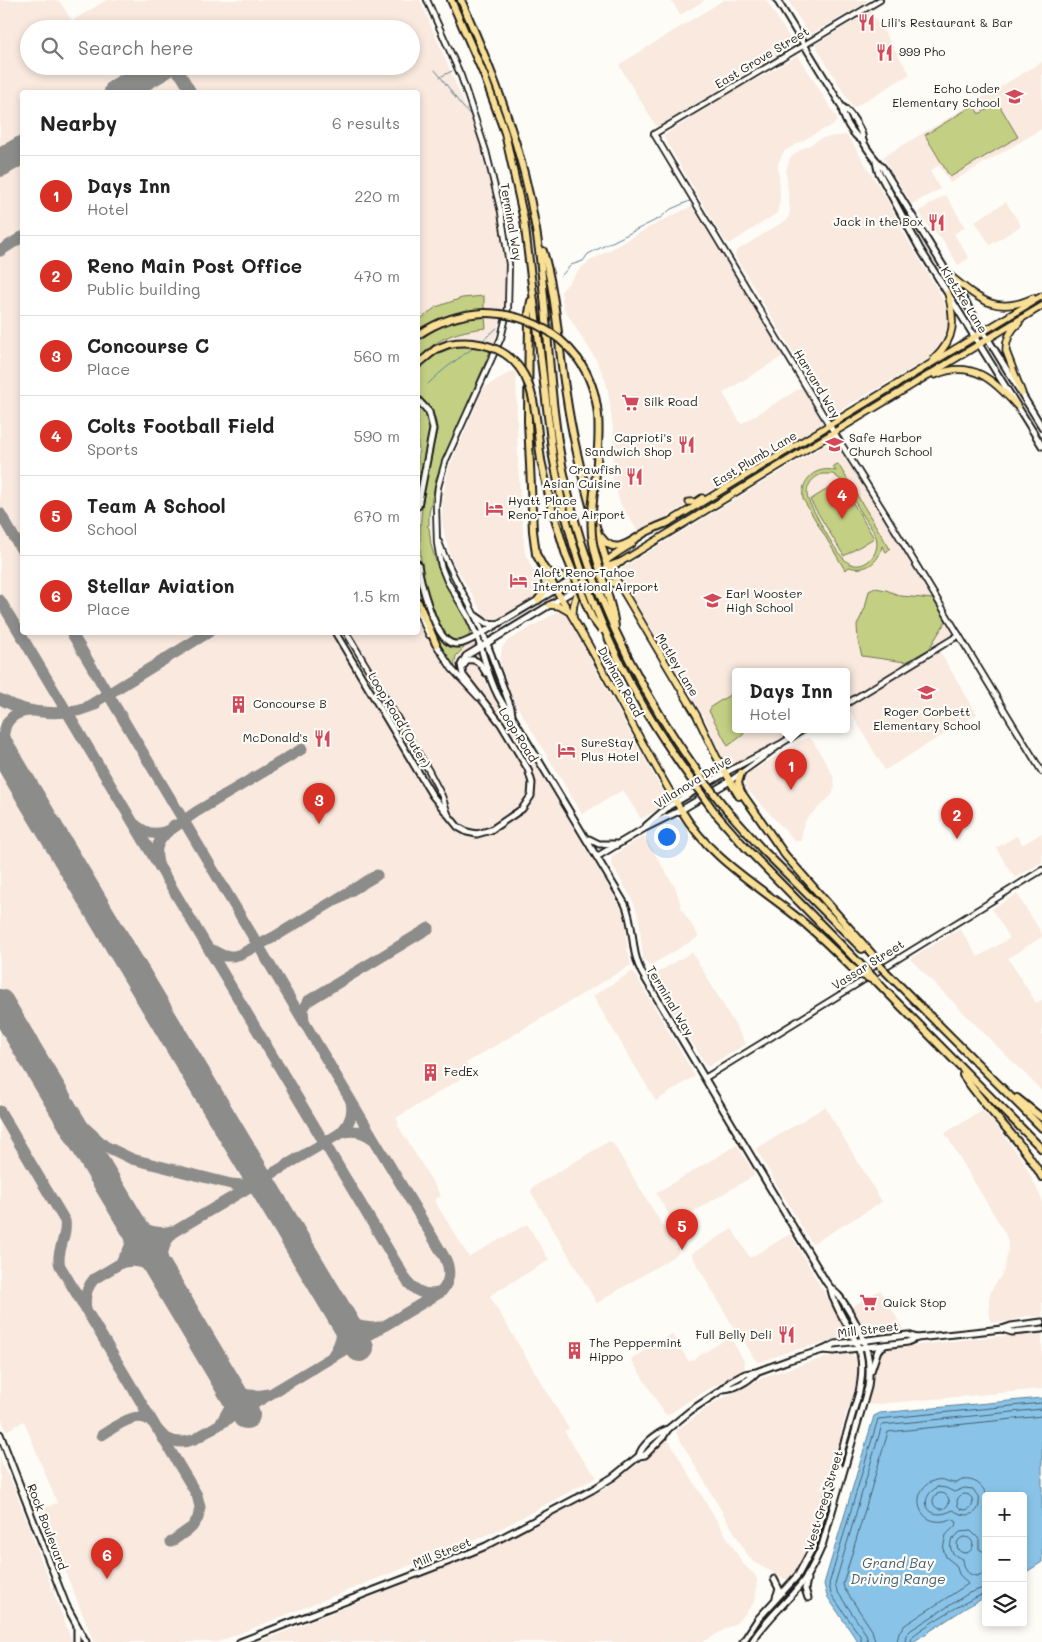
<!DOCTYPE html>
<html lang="en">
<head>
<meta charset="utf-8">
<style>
	body { margin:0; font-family:Mali,sans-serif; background:#f2f2f2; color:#222 }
	.controls { position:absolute; right:15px; bottom:15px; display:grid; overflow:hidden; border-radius:5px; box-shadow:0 2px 8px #0003 }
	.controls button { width:45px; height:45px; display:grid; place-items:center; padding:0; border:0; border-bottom:1px solid #e0e0e0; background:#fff; color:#222; font:25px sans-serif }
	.you { position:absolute; left:666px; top:836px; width:18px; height:18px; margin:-12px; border:4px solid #fff; border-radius:50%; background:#1a73e8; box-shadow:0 0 0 8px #1a73e833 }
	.badge { display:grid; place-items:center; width:32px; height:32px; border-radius:50%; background:#d93025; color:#fff; font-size:16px; font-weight:700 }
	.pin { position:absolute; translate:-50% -41px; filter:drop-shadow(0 1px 2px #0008) }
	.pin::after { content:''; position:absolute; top:26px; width:18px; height:15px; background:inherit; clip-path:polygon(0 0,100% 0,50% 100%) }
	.popup { position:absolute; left:732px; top:668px; width:118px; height:65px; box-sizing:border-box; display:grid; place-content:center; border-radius:5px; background:#fff; filter:drop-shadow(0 1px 4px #0005); font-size:16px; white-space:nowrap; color:#767676 }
	.popup b { font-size:19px; color:#222 }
	.popup::after { content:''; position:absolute; left:50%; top:100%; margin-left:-10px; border:10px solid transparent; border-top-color:#fff }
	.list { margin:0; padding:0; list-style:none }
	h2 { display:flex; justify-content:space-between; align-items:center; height:65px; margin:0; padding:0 20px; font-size:21px }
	h2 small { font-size:16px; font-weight:400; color:#767676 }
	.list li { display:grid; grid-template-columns:32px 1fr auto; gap:15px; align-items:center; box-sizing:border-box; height:80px; padding:0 20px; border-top:1px solid #e0e0e0 }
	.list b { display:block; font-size:19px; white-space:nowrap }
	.list p { margin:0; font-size:16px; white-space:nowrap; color:#767676 }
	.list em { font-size:16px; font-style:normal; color:#767676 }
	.icon { flex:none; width:28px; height:28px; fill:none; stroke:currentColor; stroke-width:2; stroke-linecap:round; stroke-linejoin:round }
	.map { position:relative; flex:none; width:1042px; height:1642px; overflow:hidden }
	.search { position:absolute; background:#fff; box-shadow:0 2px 8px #0003; left:20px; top:20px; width:400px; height:55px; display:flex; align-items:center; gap:12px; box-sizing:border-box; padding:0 18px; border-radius:28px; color:#767676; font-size:19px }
	.panel { position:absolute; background:#fff; box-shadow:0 2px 8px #0003; left:20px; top:90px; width:400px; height:545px; border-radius:5px }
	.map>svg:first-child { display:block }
	.built { fill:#f9e9de; fill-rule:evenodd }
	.green { fill:#c3d084; stroke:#707650; fill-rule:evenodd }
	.water { fill:#89c4e8; stroke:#5d8196 }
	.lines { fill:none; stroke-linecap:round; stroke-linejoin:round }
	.shore { stroke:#485f6e; stroke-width:1 }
	.stream { stroke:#5d8196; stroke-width:1 }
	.taxiway { stroke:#8c8c8a; stroke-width:11 }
	.runway { stroke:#8c8c8a; stroke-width:28 }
	.tertiary-casing { stroke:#1c1c1c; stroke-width:8 }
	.secondary-casing { stroke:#1c1c1c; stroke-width:9 }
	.primary-casing { stroke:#1c1c1c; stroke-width:9 }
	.motorway-casing { stroke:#1c1c1c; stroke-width:10 }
	.tertiary { stroke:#fdfcf7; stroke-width:4.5 }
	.secondary { stroke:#fdfcf7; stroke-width:5 }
	.primary { stroke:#f9e096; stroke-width:5.5 }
	.motorway { stroke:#f9e096; stroke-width:6 }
	.motorway-bridge-casing { stroke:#1c1c1c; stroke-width:10; stroke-linecap:butt }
	.motorway-bridge { stroke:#f9e096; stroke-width:6 }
	.labels { text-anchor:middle; stroke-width:4.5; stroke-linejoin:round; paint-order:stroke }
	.poi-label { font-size:12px; fill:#1c1c1c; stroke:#fdfcf7; text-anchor:start }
	.street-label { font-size:12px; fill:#1c1c1c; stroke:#fdfcf7 }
	.water-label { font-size:14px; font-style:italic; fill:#485f6e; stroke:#fdfcf7 }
</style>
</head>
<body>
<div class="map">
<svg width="1042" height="1642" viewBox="0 0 1042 1642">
	<rect width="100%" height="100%" fill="#fdfcf7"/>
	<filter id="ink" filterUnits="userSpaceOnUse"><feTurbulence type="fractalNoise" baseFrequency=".02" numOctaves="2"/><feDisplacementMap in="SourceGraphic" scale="10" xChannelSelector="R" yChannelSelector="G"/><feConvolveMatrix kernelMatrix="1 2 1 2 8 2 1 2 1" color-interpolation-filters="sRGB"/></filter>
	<g filter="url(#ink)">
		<!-- built -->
		<g class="built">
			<path d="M0 0H56L60 2 72 21 107 0H420L476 131 499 220 505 252 506 281 504 306 491 353 452 437 436 478 430 512 432 545 441 576 471 629 487 686 495 700 502 709 621 908 625 919 627 948 631 965 466 1063 472 1072 396 1118 399 1123 397 1124 441 1196 434 1200 469 1257 527 1224 549 1260 492 1294 490 1297 569 1429 564 1431 579 1455 597 1477 500 1529 446 1553 439 1554 218 1642H94L40 1510 57 1503 24 1421 6 1431 0 1414ZM29 29H411V66H29ZM22 92H418V632H22Z"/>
			<path d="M671 0H705L680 15Z"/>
			<path d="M724 0H766L792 42 791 46 659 126H656L620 67V64Z"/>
			<path d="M788 0H866L867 2 811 34 807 31Z"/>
			<path d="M871 11 910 74 853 108 817 48 816 44Z"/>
			<path d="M797 56 800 58 838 120 832 126 820 131 784 151 778 164 780 199 777 213 731 243H728L725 241 663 136 737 89 763 76Z"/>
			<path d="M1042 62V129L950 183 939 165 930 171 940 189 912 204 883 157Z"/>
			<path d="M845 135 850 139 890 205 903 232 944 301 948 316V329L943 344 931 357 837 412H833L827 408 735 256 736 251 788 219 790 211 786 171 790 158 800 150 822 138Z"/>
			<path d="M946 195 965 227 954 234 969 258 958 265 943 240 929 228 919 211Z"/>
			<path d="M1006 202 1021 226 990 245 975 221Z"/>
			<path d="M692 206 783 356 723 393 741 424 802 387 822 421 823 424 728 482 713 489 639 533 620 503 612 475 614 436 608 390 605 379 597 361 564 309 561 292 582 267 590 261 652 226Z"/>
			<path d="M516 370 518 467 524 545 525 553 532 568 540 577 542 588 540 594 535 597 498 619 492 620 485 617 452 560 445 538 442 520 443 495 449 468 484 388 507 374Z"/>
			<path d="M836 441 953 634 846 700V671H736V729H799L775 743 734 764H728L723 759 704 717 621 578V572L623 568 645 554 830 442 831 444Z"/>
			<path d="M557 612 565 613 666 798 665 805 641 819 623 790 582 814 511 696 500 662 502 648 507 641Z"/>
			<path d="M938 649 977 714 885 770 846 704Z"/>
			<path d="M809 738 813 741 833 775 835 786 832 795 806 819 802 829 801 841H795L746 788 744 780 748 774 804 739Z"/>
			<path d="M1042 833V862L1015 878 996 848 1017 836 1022 844H1024Z"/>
			<path d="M644 836 676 889 682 910 698 935 697 938 649 966 643 958 639 918 633 901 611 863 612 856Z"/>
			<path d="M1017 894 1042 934V937L1008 958 1036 1003 1042 1000V1091L911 960V958L960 929 978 957 1010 938 992 909Z"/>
			<path d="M692 952 746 1044 707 1067 655 980 657 973Z"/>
			<path d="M633 971 695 1076 656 1101 593 996Z"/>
			<path d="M825 1107 882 1202 812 1244 756 1149Z"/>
			<path d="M982 1111 992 1120 1024 1162 1042 1200V1317L1026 1316 1005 1322H992L990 1321 989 1299 991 1291 1004 1271 1008 1250V1242L1005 1233 945 1133Z"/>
			<path d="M608 1142H612L679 1253 597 1303 531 1192 533 1187Z"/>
			<path d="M737 1145 755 1175 674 1223 656 1193Z"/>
			<path d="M732 1229 750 1258 790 1234 846 1330 847 1333 844 1338 790 1351 763 1361 758 1362 755 1360 743 1339 741 1340 691 1254Z"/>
			<path d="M880 1290 904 1330 871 1332 865 1330 850 1308Z"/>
			<path d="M1042 1333V1389L867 1405 876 1370 883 1349 982 1338Z"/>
			<path d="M672 1334 689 1362 730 1337 744 1361 745 1367 741 1371 695 1397 668 1415 665 1414 631 1359Z"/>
			<path d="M852 1354 857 1360V1379L850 1406 848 1407 841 1431 842 1435 832 1470 819 1489H826L811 1542 793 1576 787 1579 783 1578 753 1562 747 1554 676 1433 677 1430 717 1401 769 1375 806 1363 833 1356Z"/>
			<path d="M665 1441H669L743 1564 755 1575 757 1580 755 1601 745 1614 736 1623 703 1642H259L484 1552 605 1489 642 1461Z"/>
			<path d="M0 1454 2 1464 14 1487 72 1642H0Z"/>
		</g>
		<!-- green -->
		<g class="green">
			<path d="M998 103 1018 137 950 177 925 135 974 105 978 113H981Z"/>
			<path d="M484 296V310C459 312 438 316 418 333V321L436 307 462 298Z"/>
			<path d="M485 316 486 328C467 330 447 334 432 346 426 349 422 356 418 361V342C437 325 460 318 485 316Z"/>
			<path d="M460 345H471L491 349 436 478 429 514V525L427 526 429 528 431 545 438 568 470 629 469 638C451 646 445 635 438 620 432 605 424 589 422 572 416 525 425 477 437 432 437 417 431 404 418 396L419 369C432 357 442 350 460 345Z"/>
			<path d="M418 403 426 412 430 432 418 490V454L419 450 418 445Z"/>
			<path d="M838 464 890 549 886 552 882 546C879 563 865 572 849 567L845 570 803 499C800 479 817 465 836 471L833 466ZM822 474H833L841 480 875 534C884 555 860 576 844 559 832 547 818 518 809 502 804 490 809 479 822 474Z"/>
			<path d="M840 481 874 538 844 556 810 500Z"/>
			<path d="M418 577 428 611 446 642 456 647 463 646 464 648 456 656 454 666C436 640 418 610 418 577Z"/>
			<path d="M875 588 886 590 901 596 933 599 946 621 929 649 906 662 862 656 858 641 857 625 865 608 869 591Z"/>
			<path d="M736 691V729H746L743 735 728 746 709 711 712 706Z"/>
		</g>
		<!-- water -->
		<path class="water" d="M1042 1398V1562L1023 1574V1496H986V1597L967 1607 913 1642H858L827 1596 824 1584 874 1416 880 1413Z"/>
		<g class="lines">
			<!-- shore -->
			<g class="shore">
				<path d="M938 1487 946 1488 954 1492 964 1488 973 1489 979 1498C981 1516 966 1519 953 1510 927 1524 916 1497 938 1487Z"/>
				<circle cx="941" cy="1501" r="8"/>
				<circle cx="965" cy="1502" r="8"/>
				<circle cx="965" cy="1545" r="8"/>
				<path d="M986 1553 979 1549V1539L971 1531 960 1532 951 1541C949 1552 954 1556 963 1559 964 1569 967 1575 977 1576L986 1572"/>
				<path d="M861 1642V1637L831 1594 829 1584 878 1419 1042 1403"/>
				<path d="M868 1642 866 1634 837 1591 835 1584 882 1425 1042 1409"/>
				<path d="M875 1642 872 1630 844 1588 843 1584 888 1432 1042 1416"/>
				<path d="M897 1642 899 1632 905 1625 968 1584 959 1574 956 1565 946 1557 943 1549 946 1535 956 1525 957 1522 952 1519C915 1532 908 1487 936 1480 943 1478 949 1483 955 1483 958 1483 960 1481 962 1480 974 1478 983 1485 987 1496"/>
				<path d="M905 1642 906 1635 911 1630 969 1593 986 1587"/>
				<path d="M911 1642C912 1638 911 1638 914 1635 925 1626 974 1595 986 1594"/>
			</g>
			<!-- stream -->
			<g class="stream">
				<path d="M435 70C449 86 457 104 474 118"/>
				<path d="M442 76 452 71"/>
				<path d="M561 276 571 265 583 261 588 254 660 218 671 209 692 200"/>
				<path d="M481 342 497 328"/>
				<path d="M428 384C443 369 459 358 476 346"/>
			</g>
			<!-- taxiway -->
			<g class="taxiway">
				<path d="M172 66 181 75 191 92"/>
				<path d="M0 251 22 237"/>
				<path d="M0 513 22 551"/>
				<path d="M0 600 407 1281C415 1291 425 1296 437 1293"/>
				<path d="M0 699C23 712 50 715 76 711 83 710 88 707 95 705"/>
				<path d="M87 707 209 632"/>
				<path d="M7 758C0 736 2 712 31 711"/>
				<path d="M136 825C146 834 157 836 169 830"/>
				<path d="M169 831 196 812 302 749"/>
				<path d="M158 863C153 843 162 838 174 825"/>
				<path d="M210 949 224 956H234L241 954 274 937 377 875"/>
				<path d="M304 1021 303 1009 308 1001 429 928"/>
				<path d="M33 1059 80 1123 105 1146 132 1159 231 1184 242 1185 251 1184"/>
				<path d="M0 1111 65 1221C68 1237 55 1252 60 1266L157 1429C167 1442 181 1445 195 1439L441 1292C450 1282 451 1270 445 1258L71 632"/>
				<path d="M339 1134C351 1129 362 1130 373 1139"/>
				<path d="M126 1213C137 1227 152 1236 171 1231"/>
				<path d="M122 1260C133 1247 134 1232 128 1217"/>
				<path d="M124 1262C141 1259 154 1265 165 1278"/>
				<path d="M166 1280C160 1263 160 1247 172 1234"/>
				<path d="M86 1309C84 1297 86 1288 94 1279L339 1134C349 1125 354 1115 351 1102"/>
				<path d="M338 1312C349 1324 362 1330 379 1327"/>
				<path d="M333 1355C342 1342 345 1329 339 1314"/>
				<path d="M231 1389C242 1395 254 1397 267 1394"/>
				<path d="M222 1421 231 1405V1389"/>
				<path d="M102 1435C117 1426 137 1408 153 1423"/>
				<path d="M161 1435 197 1495 200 1507 198 1518 192 1527 171 1542"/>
			</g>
			<!-- runway -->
			<g class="runway">
				<path d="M118 92 162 66"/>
				<path d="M0 163 22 150"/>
				<path d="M0 746 360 1348"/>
				<path d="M0 1003 246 1415"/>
			</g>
			<defs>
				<g id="tertiary">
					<path d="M427 0 461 76 486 151 501 212 509 264 508 308 501 338 445 462 438 487 436 506 437 543 441 566 447 581 469 618 477 636"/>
					<path d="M880 0 654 134 825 418 886 515 1042 772"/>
					<path d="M439 542C450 574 470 602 483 633"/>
					<path d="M418 612 429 635"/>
					<path d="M346 632 429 771 442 796 448 814"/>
					<path d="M435 643 452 669 478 697"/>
					<path d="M846 704 959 635"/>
					<path d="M725 773 782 743 805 729"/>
					<path d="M730 781 780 745"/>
					<path d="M705 1078 1042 870"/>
				</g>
				<g id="secondary">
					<path d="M777 0 842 107C842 117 853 136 863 141"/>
					<path d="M842 107C849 110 860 128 862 135 864 143 861 136 864 143 869 153 876 160 883 168L1042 427"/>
					<path d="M876 162 878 171 919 247 1042 446"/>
					<path d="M418 400 429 412 433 429 418 506"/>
					<path d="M418 564C420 581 434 636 451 643 459 646 466 642 474 638L577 577"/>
					<path d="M476 616 486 623 497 624"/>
					<path d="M335 632 432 795 458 827 467 832 477 834 491 830 522 809 531 796 532 783 528 769 501 724 463 675 461 665 466 656 609 569"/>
					<path d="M483 633 511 708 512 715"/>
					<path d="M477 636C487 664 491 693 512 716L625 904C635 926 630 951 642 973L826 1282C830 1288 834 1291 839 1296 844 1302 848 1310 852 1316 866 1341 872 1358 868 1387L822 1546C815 1562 808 1577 796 1590 781 1608 764 1622 752 1642"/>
					<path d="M464 665 468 660C478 658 482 666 486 673"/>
					<path d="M646 826 669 806 725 773"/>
					<path d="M589 839 599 844H616"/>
					<path d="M598 856 645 828 681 810 730 781"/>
					<path d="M1002 1329 1012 1332 1042 1329"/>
					<path d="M823 1350 834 1351 908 1342 917 1338"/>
					<path d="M871 1371 878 1350 885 1345"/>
					<path d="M723 1389C736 1388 747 1382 756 1373"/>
					<path d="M0 1434 66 1605 86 1642"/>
					<path d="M639 1456C641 1445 657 1433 668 1429"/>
					<path d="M838 1484 840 1469 838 1466"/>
					<path d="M774 1579 779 1589 776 1597"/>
					<path d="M807 1579 805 1589 808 1598"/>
					<path d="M77 1642V1626"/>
					<path d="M240 1642 450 1561 486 1546 592 1490 613 1477 639 1456 645 1455 663 1437 668 1429 690 1411 723 1389 730 1382 745 1374 756 1372 789 1360 823 1350 835 1344 908 1335 917 1338 1002 1329 1011 1326 1042 1322"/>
					<path d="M743 1642 758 1619 798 1575 813 1547 859 1392C866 1359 860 1346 843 1318 838 1309 833 1300 831 1290"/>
				</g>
				<g id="primary">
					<path d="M949 275C978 298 995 316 1033 298"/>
					<path d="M1019 323C1010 330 1006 340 1006 351L1022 393"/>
					<path d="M934 359C956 338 955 321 948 293"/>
					<path d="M935 375C972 359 994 380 1017 406"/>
					<path d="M689 502H696L702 498"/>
					<path d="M666 524 1042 296"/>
					<path d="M619 563 1042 306"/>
					<path d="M607 564 697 716 716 756 730 781"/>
					<path d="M590 578 600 577 619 586"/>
					<path d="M581 580 556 590C601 661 637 738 681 810"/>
					<path d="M549 605 559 606 568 611"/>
					<path d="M573 617C571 582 605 560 632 544"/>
				</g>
				<g id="motorway">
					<path d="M451 0 484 75 505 133 524 220 553 457 562 502 573 544"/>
					<path d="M461 0C494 75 523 149 536 230 546 290 547 351 554 411 559 456 568 499 581 541"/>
					<path d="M543 251C557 297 558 347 566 394 574 450 589 505 606 560"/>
					<path d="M531 301 529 313 528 421 533 531 536 554 556 590"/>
					<path d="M418 335C437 322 460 314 484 313"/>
					<path d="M578 359C603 394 600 432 596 473"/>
					<path d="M418 364 436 349 449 344"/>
					<path d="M541 460 551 505 566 555"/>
					<path d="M601 537C615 557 631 541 646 532 654 528 661 525 669 522"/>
					<path d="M546 570C565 586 600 569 621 562"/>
					<path d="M538 600 546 589 544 574"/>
					<path d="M418 602 436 644"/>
					<path d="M741 773 738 783 741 792 785 855 872 954 881 967"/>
					<path d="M730 781 739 796"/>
					<path d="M726 809 761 848 862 949"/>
					<path d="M681 810C710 858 750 880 793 914 814 930 833 949 852 968"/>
					<path d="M716 814 746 848 859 963"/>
					<path d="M894 980 1042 1128"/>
					<path d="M877 982 1042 1149"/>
					<path d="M963 1075C987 1111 1021 1139 1042 1177"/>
					<path d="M1017 1098 1042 1118"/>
				</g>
			</defs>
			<!-- tertiary casing -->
			<use href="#tertiary" class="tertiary-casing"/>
			<!-- secondary casing -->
			<use href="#secondary" class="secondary-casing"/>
			<!-- primary casing -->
			<use href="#primary" class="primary-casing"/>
			<!-- motorway casing -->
			<use href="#motorway" class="motorway-casing"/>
			<!-- tertiary -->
			<use href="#tertiary" class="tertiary"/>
			<!-- secondary -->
			<use href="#secondary" class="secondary"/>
			<!-- primary -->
			<use href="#primary" class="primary"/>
			<!-- motorway -->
			<use href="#motorway" class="motorway"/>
			<defs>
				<g id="motorway-bridge">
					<path d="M484 313C521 313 556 329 578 359"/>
					<path d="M449 344C466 341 481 342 498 350 539 370 535 421 541 460"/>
					<path d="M596 473C594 496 589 520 593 543 598 572 612 598 615 627"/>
					<path d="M581 541C612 640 661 728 726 809"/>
					<path d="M573 544C590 599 612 652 641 702 663 741 690 778 716 814"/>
					<path d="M566 555 592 618 601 630"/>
					<path d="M859 963 875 979"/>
					<path d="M881 967 894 980"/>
					<path d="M852 968 862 975 877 982"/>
				</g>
			</defs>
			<!-- motorway-bridge casing -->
			<use href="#motorway-bridge" class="motorway-bridge-casing"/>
			<!-- motorway-bridge -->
			<use href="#motorway-bridge" class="motorway-bridge"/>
		</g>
	</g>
	<!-- icons -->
	<defs>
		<symbol id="restaurant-bare" viewBox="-9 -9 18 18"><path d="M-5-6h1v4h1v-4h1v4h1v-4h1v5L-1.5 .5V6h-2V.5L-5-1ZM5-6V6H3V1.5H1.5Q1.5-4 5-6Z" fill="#d1495b" stroke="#fdfcf7" stroke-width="2.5" paint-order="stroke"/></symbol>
		<symbol id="school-bare" viewBox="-9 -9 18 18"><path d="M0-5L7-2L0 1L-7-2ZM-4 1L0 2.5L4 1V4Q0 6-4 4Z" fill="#d1495b" stroke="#fdfcf7" stroke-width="2.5" paint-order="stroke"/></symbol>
		<symbol id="supermarket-bare" viewBox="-9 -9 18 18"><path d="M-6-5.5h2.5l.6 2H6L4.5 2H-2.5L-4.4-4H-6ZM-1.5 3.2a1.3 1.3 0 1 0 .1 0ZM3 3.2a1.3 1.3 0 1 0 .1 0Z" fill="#d1495b" stroke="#fdfcf7" stroke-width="2.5" paint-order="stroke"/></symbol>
		<symbol id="hotel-bare" viewBox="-9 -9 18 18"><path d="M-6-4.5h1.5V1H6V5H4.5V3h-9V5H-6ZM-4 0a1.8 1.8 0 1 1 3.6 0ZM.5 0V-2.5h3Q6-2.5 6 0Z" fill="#d1495b" stroke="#fdfcf7" stroke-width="2.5" paint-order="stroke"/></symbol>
		<symbol id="building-bare" viewBox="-9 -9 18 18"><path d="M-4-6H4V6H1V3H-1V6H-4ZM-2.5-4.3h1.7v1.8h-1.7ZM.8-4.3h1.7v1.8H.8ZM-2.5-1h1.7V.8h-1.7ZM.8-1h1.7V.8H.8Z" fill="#d1495b" stroke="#fdfcf7" stroke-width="2.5" paint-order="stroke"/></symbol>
	</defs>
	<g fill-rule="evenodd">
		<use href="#restaurant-bare" x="854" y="10" width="25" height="25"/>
		<use href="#restaurant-bare" x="872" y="40" width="25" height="25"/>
		<use href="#school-bare" x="1002" y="84" width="25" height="25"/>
		<use href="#restaurant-bare" x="924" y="210" width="25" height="25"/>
		<use href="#supermarket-bare" x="618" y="390" width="25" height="25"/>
		<use href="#restaurant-bare" x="674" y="432" width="25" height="25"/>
		<use href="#school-bare" x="822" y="432" width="25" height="25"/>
		<use href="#restaurant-bare" x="622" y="464" width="25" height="25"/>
		<use href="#hotel-bare" x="482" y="496" width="25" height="25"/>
		<use href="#hotel-bare" x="506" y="568" width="25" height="25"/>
		<use href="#school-bare" x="700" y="588" width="25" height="25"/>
		<use href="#school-bare" x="914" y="680" width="25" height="25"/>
		<use href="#building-bare" x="226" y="692" width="25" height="25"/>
		<use href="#restaurant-bare" x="310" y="726" width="25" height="25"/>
		<use href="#hotel-bare" x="554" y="738" width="25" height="25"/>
		<use href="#building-bare" x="418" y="1060" width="25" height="25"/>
		<use href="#supermarket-bare" x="856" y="1290" width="25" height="25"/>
		<use href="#restaurant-bare" x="774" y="1322" width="25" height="25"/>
		<use href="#building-bare" x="562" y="1338" width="25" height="25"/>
	</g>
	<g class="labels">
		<!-- poi labels -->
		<g class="poi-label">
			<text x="881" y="27">Lili's Restaurant &amp; Bar</text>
			<text x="899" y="56">999 Pho</text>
			<text x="1000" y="93" text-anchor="end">Echo Loder<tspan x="1000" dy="14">Elementary School</tspan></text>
			<text x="923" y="226" text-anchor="end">Jack in the Box</text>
			<text x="644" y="406">Silk Road</text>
			<text x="672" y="442" text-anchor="end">Caprioti's<tspan x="672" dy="14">Sandwich Shop</tspan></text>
			<text x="849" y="442">Safe Harbor<tspan x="849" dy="14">Church School</tspan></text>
			<text x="621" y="474" text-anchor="end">Crawfish<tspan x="621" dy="14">Asian Cuisine</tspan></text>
			<text x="508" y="505">Hyatt Place<tspan x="508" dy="14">Reno-Tahoe Airport</tspan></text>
			<text x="533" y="577">Aloft Reno-Tahoe<tspan x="533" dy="14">International Airport</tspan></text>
			<text x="726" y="598">Earl Wooster<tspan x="726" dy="14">High School</tspan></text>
			<text x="253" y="708">Concourse B</text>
			<text x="927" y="716" text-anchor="middle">Roger Corbett<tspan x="927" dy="14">Elementary School</tspan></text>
			<text x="308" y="742" text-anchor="end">McDonald's</text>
			<text x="581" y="747">SureStay<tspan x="581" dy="14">Plus Hotel</tspan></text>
			<text x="444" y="1076">FedEx</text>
			<text x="883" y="1307">Quick Stop</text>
			<text x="772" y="1339" text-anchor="end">Full Belly Deli</text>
			<text x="589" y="1347">The Peppermint<tspan x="589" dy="14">Hippo</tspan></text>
		</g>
		<!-- street labels -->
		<g class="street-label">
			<text transform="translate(762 58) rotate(-31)" y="4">East Grove Street</text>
			<text transform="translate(511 222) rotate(80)" y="4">Terminal Way</text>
			<text transform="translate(964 300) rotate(58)" y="4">Kietzke Lane</text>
			<text transform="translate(817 384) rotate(59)" y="4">Harvard Way</text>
			<text transform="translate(755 459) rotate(-31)" y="4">East Plumb Lane</text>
			<text transform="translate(677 665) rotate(59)" y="4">Matley Lane</text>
			<text transform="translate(620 682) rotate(61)" y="4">Durham Road</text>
			<text transform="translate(399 720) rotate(59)" y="4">Loop Road (Outer)</text>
			<text transform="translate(518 735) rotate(58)" y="4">Loop Road</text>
			<text transform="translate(693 782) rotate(-32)" y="4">Villanova Drive</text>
			<text transform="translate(868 965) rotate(-32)" y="4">Vassar Street</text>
			<text transform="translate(670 1001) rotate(59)" y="4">Terminal Way</text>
			<text transform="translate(868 1330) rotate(-7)" y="4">Mill Street</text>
			<text transform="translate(824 1501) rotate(-73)" y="4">West Greg Street</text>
			<text transform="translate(47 1527) rotate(69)" y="4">Rock Boulevard</text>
			<text transform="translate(442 1553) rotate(-22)" y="4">Mill Street</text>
		</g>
		<!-- water labels -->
		<g class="water-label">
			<text x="898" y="1568">Grand Bay<tspan x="898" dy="16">Driving Range</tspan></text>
		</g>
	</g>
</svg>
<div class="controls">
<button>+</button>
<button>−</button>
<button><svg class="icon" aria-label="layers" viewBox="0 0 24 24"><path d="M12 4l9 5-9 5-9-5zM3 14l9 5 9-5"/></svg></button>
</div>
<div class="you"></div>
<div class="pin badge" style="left:791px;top:790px">1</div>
<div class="popup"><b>Days Inn</b>Hotel</div>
<div class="pin badge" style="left:957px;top:839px">2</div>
<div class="pin badge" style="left:319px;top:824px">3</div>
<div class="pin badge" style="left:842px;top:519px">4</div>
<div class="pin badge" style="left:682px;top:1250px">5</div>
<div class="pin badge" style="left:107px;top:1579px">6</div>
<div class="search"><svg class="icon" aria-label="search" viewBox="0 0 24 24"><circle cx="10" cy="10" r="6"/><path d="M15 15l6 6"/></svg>Search here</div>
<section class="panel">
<h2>Nearby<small>6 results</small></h2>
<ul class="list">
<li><span class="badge">1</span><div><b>Days Inn</b><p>Hotel</p></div><em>220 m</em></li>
<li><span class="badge">2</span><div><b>Reno Main Post Office</b><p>Public building</p></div><em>470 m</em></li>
<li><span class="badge">3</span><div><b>Concourse C</b><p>Place</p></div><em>560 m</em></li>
<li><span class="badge">4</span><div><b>Colts Football Field</b><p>Sports</p></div><em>590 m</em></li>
<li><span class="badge">5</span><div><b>Team A School</b><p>School</p></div><em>670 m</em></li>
<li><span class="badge">6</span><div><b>Stellar Aviation</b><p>Place</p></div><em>1.5 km</em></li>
</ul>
</section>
</div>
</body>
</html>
